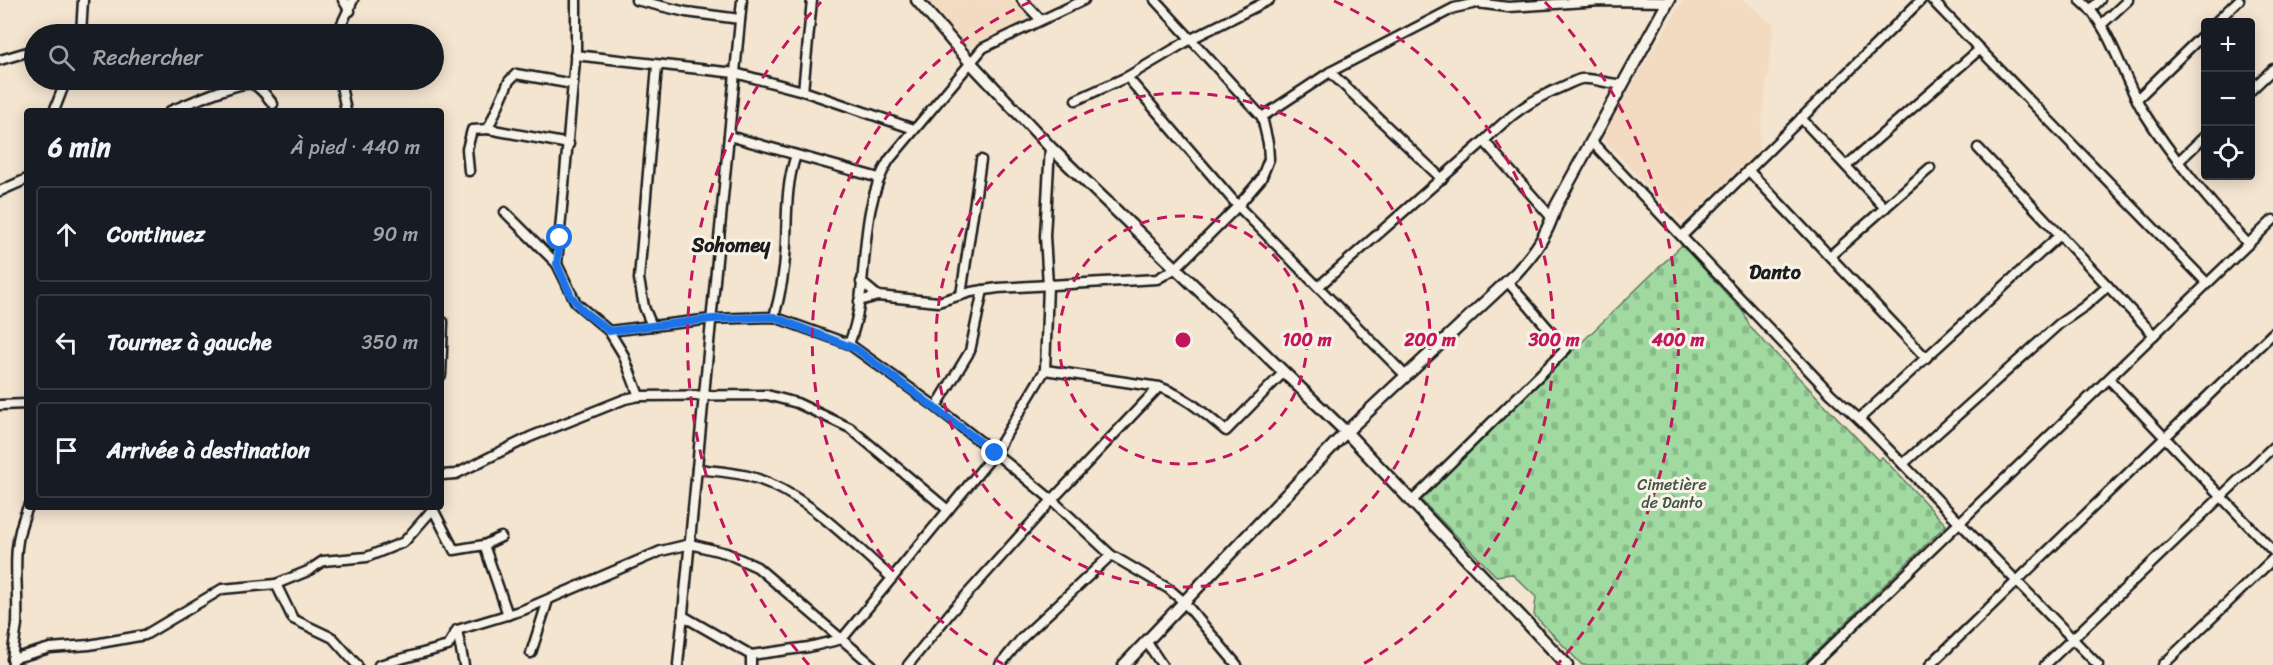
<!DOCTYPE html>
<html lang="fr">
<head>
<meta charset="utf-8">
<style>
	body { margin:0; font-family:Sriracha,sans-serif; background:#20242c; color:#f1f3f6 }
	.controls { position:absolute; right:18px; top:18px; display:grid; overflow:hidden; border-radius:6px; box-shadow:0 3px 15px #0003 }
	.controls button { width:54px; height:54px; display:grid; place-items:center; padding:0; border:0; border-bottom:2px solid #363941; background:#171b24; color:#f1f3f6; font:30px sans-serif }
	.stop { position:absolute; width:18px; height:18px; margin:-14px; border:4px solid #1a73e8; border-radius:50%; background:#fff }
	.stop.end { background:#1a73e8; border-color:#fff; box-shadow:0 2px 6px #0008 }
	.list { margin:0; padding:0; list-style:none }
	h2 { display:flex; justify-content:space-between; align-items:center; height:78px; margin:0; padding:0 24px; font-size:26px }
	h2 small { font-size:20px; font-weight:400; color:#9ea1a6 }
	.list li { display:grid; grid-template-columns:39px 1fr auto; gap:18px; align-items:center; box-sizing:border-box; height:96px; margin:0 12px 12px; padding:0 12px; border:2px solid #363941; border-radius:6px }
	.list b { display:block; font-size:22px; white-space:nowrap }
	.list em { font-size:20px; font-style:normal; color:#9ea1a6 }
	.icon { flex:none; width:33px; height:33px; fill:none; stroke:currentColor; stroke-width:2; stroke-linecap:round; stroke-linejoin:round }
	.map { position:relative; flex:none; width:2273px; height:665px; overflow:hidden }
	.search { position:absolute; background:#171b24; box-shadow:0 3px 15px #0003; left:24px; top:24px; width:420px; height:66px; display:flex; align-items:center; gap:15px; box-sizing:border-box; padding:0 21px; border-radius:33px; color:#9ea1a6; font-size:22px }
	.panel { position:absolute; background:#171b24; box-shadow:0 3px 15px #0003; left:24px; top:108px; width:420px; height:402px; border-radius:6px }
	.map>svg:first-child { display:block }
	.built { fill:#f2dbc1 }
	.cemetery { fill:url(#cemetery-stones); stroke:#5e7b5e; stroke-width:1.5 }
	.lines { fill:none; stroke-linecap:round; stroke-linejoin:round }
	.minor-casing { stroke:#1c1c1c; stroke-width:13 }
	.tertiary-casing { stroke:#1c1c1c; stroke-width:15 }
	.minor { stroke:#f7f3e8; stroke-width:8 }
	.tertiary { stroke:#f7f3e8; stroke-width:10 }
	.route { stroke:#1a73e8; stroke-width:8 }
	.ring { fill:none; stroke:#c2185b; stroke-width:3; stroke-dasharray:10 8 }
	.labels { text-anchor:middle; stroke-width:6; stroke-linejoin:round; paint-order:stroke }
	.park-label { font-size:16px; fill:#454; stroke:#f7f3e8 }
	.quarter-label { font-size:20px; font-weight:bold; fill:#1c1c1c; stroke:#f7f3e8 }
	.centre { fill:#c2185b; stroke:#f7f3e8; stroke-width:3 }
	.ring-label { font-size:18px; text-anchor:middle; font-weight:bold; fill:#c2185b; stroke:#f7f3e8; stroke-width:6; stroke-linejoin:round; paint-order:stroke }
</style>
</head>
<body>
<div class="map">
<svg width="2273" height="665" viewBox="0 0 2273 665">
	<defs>
		<pattern id="cemetery-stones" width="16" height="16" patternUnits="userSpaceOnUse" patternTransform="scale(1.5)"><rect width="16" height="16" fill="#a0daa0"/><path d="M2 7V4a2 2 0 0 1 4 0v3zM10 15v-3a2 2 0 0 1 4 0v3z" fill="#89ba89"/></pattern>
	</defs>
	<rect width="100%" height="100%" fill="#f4e5d1"/>
	<filter id="ink" filterUnits="userSpaceOnUse"><feTurbulence type="fractalNoise" baseFrequency=".0167" numOctaves="2"/><feDisplacementMap in="SourceGraphic" scale="12" xChannelSelector="R" yChannelSelector="G"/><feConvolveMatrix kernelMatrix="1 2 1 2 8 2 1 2 1" color-interpolation-filters="sRGB"/></filter>
	<g filter="url(#ink)">
		<!-- built -->
		<g class="built">
			<path d="M922 0H1016L1032 18 970 49Z"/>
			<path d="M1683 0H1743L1774 25 1758 152 1683 223 1601 137Z"/>
		</g>
		<!-- cemetery -->
		<path class="cemetery" d="M1682 245 1744 313 1750 327 1878 460 1882 457 1946 525 1802 665H1582L1534 615 1536 597 1512 574 1496 576 1420 499Z"/>
		<g class="lines">
			<defs>
				<g id="minor">
					<path d="M343 0 350 11"/>
					<path d="M636 0 686 12 740 19"/>
					<path d="M1022 0 1040 19"/>
					<path d="M1932 0 2207 283"/>
					<path d="M2080 0C2111 25 2122 77 2143 111 2173 159 2210 202 2248 244"/>
					<path d="M2091 9 2100 0"/>
					<path d="M2216 22 2239 0"/>
					<path d="M2101 25 2128 0"/>
					<path d="M81 34 83 0"/>
					<path d="M337 34 353 0"/>
					<path d="M575 55 735 73 803 91 914 129"/>
					<path d="M0 60 34 50"/>
					<path d="M1330 72 1442 179"/>
					<path d="M1127 77 1238 206 1406 376"/>
					<path d="M340 80 346 111"/>
					<path d="M803 91 812 0"/>
					<path d="M2250 91 2273 69"/>
					<path d="M2137 99 2206 32"/>
					<path d="M1076 100 1127 77 1191 39 1269 0"/>
					<path d="M54 111 66 80"/>
					<path d="M170 111C186 105 237 81 252 84 261 87 267 97 273 104"/>
					<path d="M1262 117 1330 72 1454 8 1477 3 1508 7 1601 1 1668 2"/>
					<path d="M1801 118 1885 208"/>
					<path d="M488 129 569 144"/>
					<path d="M729 136 879 178"/>
					<path d="M1484 141C1510 115 1530 100 1564 86 1569 84 1576 80 1581 79 1592 77 1610 85 1623 84"/>
					<path d="M1592 142 1831 394 1859 419 2098 665"/>
					<path d="M1978 148 2154 335"/>
					<path d="M2179 161 2206 135"/>
					<path d="M1846 166 1980 49"/>
					<path d="M1748 170 1926 358"/>
					<path d="M469 171 467 149 472 130 488 129 509 81 516 74 573 84"/>
					<path d="M0 191 27 179"/>
					<path d="M505 212 557 264 576 303 609 331 623 354 639 396"/>
					<path d="M1682 236 1921 0"/>
					<path d="M1830 256 1930 168"/>
					<path d="M557 264 576 49V1"/>
					<path d="M861 282 878 296"/>
					<path d="M1319 286 1484 141 1552 218"/>
					<path d="M961 295 981 160"/>
					<path d="M859 301 878 296 938 302 971 292 998 288 1157 279 1176 268 1238 206 1261 179 1269 159 1268 143 1262 117 1155 0"/>
					<path d="M774 317C781 293 785 268 786 243 787 212 786 184 796 155"/>
					<path d="M652 326 644 307 639 279 657 66"/>
					<path d="M609 331 712 319 774 317 849 344 936 407 995 453 1052 500 1111 555 1169 589 1184 602 1237 665"/>
					<path d="M849 344C872 286 855 215 889 160L983 48 1084 0"/>
					<path d="M1045 370 1159 387C1186 396 1204 413 1226 431L1283 373"/>
					<path d="M441 375 443 322"/>
					<path d="M2109 379 2273 551"/>
					<path d="M0 405 27 404"/>
					<path d="M936 407 970 351 983 290"/>
					<path d="M1859 419 2060 235"/>
					<path d="M1903 464 2059 324 2085 306 2108 286"/>
					<path d="M697 469C714 471 732 472 748 476 803 490 850 542 892 578"/>
					<path d="M441 475 456 474 530 437 625 399 639 396 767 395 797 403 850 428 948 510"/>
					<path d="M1412 501 1566 349 1507 281"/>
					<path d="M484 545 508 615"/>
					<path d="M276 584 308 571 323 561 367 557 404 542 433 509 454 550 484 545 501 537"/>
					<path d="M683 616 751 655 809 647 842 639 995 453 1045 370 1048 285 1045 236 1050 147"/>
					<path d="M1146 641 1162 665"/>
					<path d="M531 653 548 600"/>
					<path d="M12 659 50 648 89 645 145 635 222 589 276 584 293 619 333 638 357 665"/>
					<path d="M13 665C11 651 16 637 17 623 19 579 9 550 28 507"/>
					<path d="M379 665 448 646 457 630"/>
					<path d="M464 665 457 630 523 610 661 551 690 544 726 553 757 567 872 665"/>
					<path d="M678 665 742 0"/>
					<path d="M751 665V655"/>
					<path d="M908 665 951 612 1052 500 1159 387"/>
					<path d="M1000 665 1021 639 1111 555"/>
					<path d="M1812 665 2273 220"/>
					<path d="M1930 665 2273 333"/>
					<path d="M2045 665 2273 447"/>
					<path d="M2163 665 2273 559"/>
				</g>
				<g id="tertiary">
					<path d="M917 0 970 62 1050 147 1346 432 1567 665"/>
					<path d="M1124 665 1346 432 1516 273C1536 251 1547 235 1556 206L1669 0"/>
				</g>
			</defs>
			<!-- minor casing -->
			<use href="#minor" class="minor-casing"/>
			<!-- tertiary casing -->
			<use href="#tertiary" class="tertiary-casing"/>
			<!-- minor -->
			<use href="#minor" class="minor"/>
			<!-- tertiary -->
			<use href="#tertiary" class="tertiary"/>
		</g>
	</g>
	<g class="lines" filter="url(#ink)">
		<!-- route -->
		<path class="route" d="M560 238 557 264 571 296 582 310 609 331 712 319 774 317 856 349 995 453"/>
	</g>
	<!-- distance rings -->
	<g class="ring">
		<circle cx="1183" cy="340" r="124"/>
		<circle cx="1183" cy="340" r="247"/>
		<path d="M1003 664A371 371 0 0 1 1032 1M1334 1A371 371 0 0 1 1363 664"/>
		<path d="M809 665A495 495 0 0 1 821 2M1545 2A495 495 0 0 1 1557 665"/>
	</g>
	<g class="labels">
		<!-- park labels -->
		<g class="park-label">
			<text x="1672" y="490">Cimetière<tspan x="1672" dy="18">de Danto</tspan></text>
		</g>
		<!-- quarter labels -->
		<g class="quarter-label">
			<text x="731" y="252">Sohomey</text>
			<text x="1775" y="279">Danto</text>
		</g>
	</g>
	<circle cx="1183" cy="340" r="9" class="centre"/>
	<g class="ring-label">
		<text x="1307" y="346">100 m</text>
		<text x="1430" y="346">200 m</text>
		<text x="1554" y="346">300 m</text>
		<text x="1678" y="346">400 m</text>
	</g>
</svg>
<div class="controls">
<button>+</button>
<button>−</button>
<button><svg class="icon" aria-label="locate" viewBox="0 0 24 24"><circle cx="12" cy="12" r="6"/><path d="M12 2v4M12 18v4M2 12h4M18 12h4"/></svg></button>
</div>
<div class="stop" style="left:560px;top:238px"></div>
<div class="stop end" style="left:995px;top:453px"></div>
<div class="search"><svg class="icon" aria-label="search" viewBox="0 0 24 24"><circle cx="10" cy="10" r="6"/><path d="M15 15l6 6"/></svg>Rechercher</div>
<section class="panel">
<h2>6 min<small>À pied · 440 m</small></h2>
<ul class="list">
<li><svg class="icon" aria-label="ahead" viewBox="0 0 24 24"><path d="M12 20V5M6 11l6-6 6 6"/></svg><div><b>Continuez</b></div><em>90 m</em></li>
<li><svg class="icon" aria-label="left" viewBox="0 0 24 24"><path d="M17 20v-9H6M10 6l-5 5 5 5"/></svg><div><b>Tournez à gauche</b></div><em>350 m</em></li>
<li><svg class="icon" aria-label="arrive" viewBox="0 0 24 24"><path d="M6 21V4h12l-3 4 3 4H6"/></svg><div><b>Arrivée à destination</b></div></li>
</ul>
</section>
</div>
</body>
</html>
